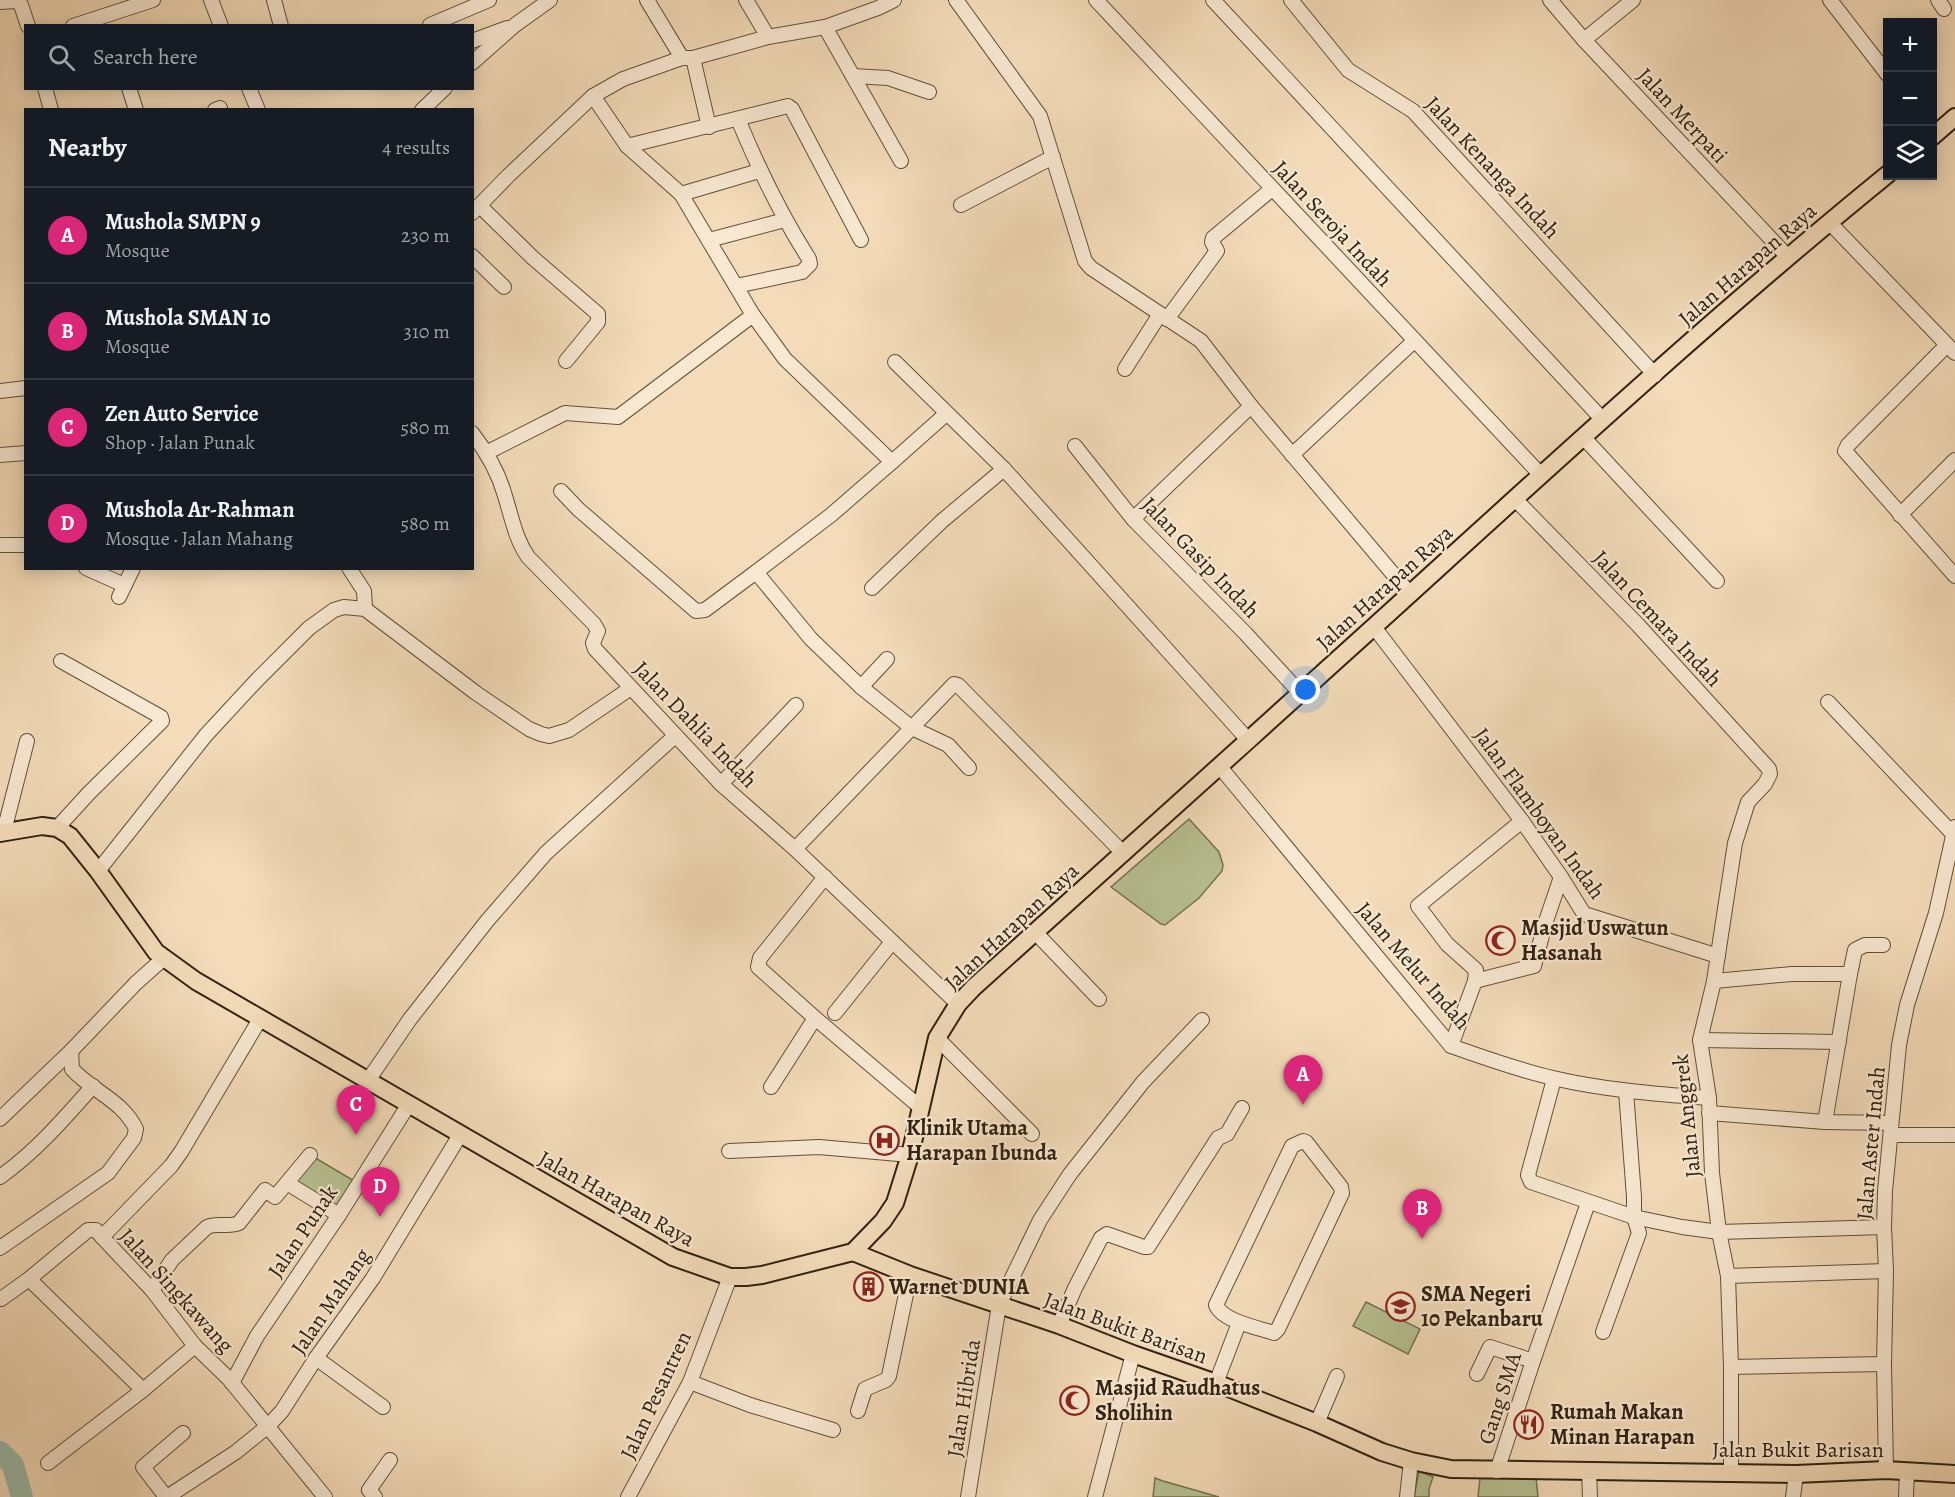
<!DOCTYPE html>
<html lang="en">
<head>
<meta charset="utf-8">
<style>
	body { margin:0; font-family:Alegreya,serif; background:#20242c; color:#f1f3f6 }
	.controls { position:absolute; right:18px; top:18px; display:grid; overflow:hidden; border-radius:0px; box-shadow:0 3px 15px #0003 }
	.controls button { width:54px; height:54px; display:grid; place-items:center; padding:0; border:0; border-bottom:2px solid #363941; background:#171b24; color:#f1f3f6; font:30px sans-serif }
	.you { position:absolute; left:1306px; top:690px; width:21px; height:21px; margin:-15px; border:4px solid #fff; border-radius:50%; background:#1a73e8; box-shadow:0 0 0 9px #1a73e833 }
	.badge { display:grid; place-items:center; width:39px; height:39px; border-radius:50%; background:#db2777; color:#fff; font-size:20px; font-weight:700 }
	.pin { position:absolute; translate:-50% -50px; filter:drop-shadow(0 2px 3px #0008) }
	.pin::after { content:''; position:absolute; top:32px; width:21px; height:18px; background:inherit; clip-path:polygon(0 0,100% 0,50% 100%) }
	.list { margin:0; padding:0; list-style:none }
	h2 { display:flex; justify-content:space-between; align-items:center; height:78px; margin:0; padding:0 24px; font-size:26px }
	h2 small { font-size:20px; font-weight:400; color:#9ea1a6 }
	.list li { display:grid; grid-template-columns:39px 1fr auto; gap:18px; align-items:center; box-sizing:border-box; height:96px; padding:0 24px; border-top:2px solid #363941 }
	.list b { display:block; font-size:22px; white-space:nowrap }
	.list p { margin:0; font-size:20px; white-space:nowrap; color:#9ea1a6 }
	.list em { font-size:20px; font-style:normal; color:#9ea1a6 }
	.icon { flex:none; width:33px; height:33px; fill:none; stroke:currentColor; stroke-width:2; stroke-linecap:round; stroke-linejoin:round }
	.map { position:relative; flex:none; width:1955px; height:1497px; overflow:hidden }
	.search { position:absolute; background:#171b24; box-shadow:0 3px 15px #0003; left:24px; top:24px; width:450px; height:66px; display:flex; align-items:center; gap:15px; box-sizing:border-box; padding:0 21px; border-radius:0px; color:#9ea1a6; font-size:22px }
	.panel { position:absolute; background:#171b24; box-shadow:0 3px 15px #0003; left:24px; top:108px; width:450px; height:462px; border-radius:0px }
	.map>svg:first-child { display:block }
	.green { fill:#b7c193; stroke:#747152; stroke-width:1.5 }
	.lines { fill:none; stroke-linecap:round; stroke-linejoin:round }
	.river { stroke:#9cbcac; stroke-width:22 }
	.minor-casing { stroke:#61503a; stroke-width:16 }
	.major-casing { stroke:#302110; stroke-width:20 }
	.minor { stroke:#f8e8d2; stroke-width:14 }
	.major { stroke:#f4dcba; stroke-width:16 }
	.labels { text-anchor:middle; stroke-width:4.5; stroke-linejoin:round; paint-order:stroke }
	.street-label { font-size:22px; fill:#302110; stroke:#f8e8d2 }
	.poi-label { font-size:22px; font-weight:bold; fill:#302110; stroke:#f8e8d2; text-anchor:start }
</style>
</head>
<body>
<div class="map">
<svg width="1955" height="1497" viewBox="0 0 1955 1497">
	<rect width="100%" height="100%" fill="#f4dcba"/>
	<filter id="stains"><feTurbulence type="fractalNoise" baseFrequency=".00333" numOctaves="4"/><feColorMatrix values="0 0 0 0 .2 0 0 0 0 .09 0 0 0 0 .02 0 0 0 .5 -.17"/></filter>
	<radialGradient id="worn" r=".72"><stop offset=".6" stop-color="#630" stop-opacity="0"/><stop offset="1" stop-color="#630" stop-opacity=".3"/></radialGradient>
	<!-- green -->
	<g class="green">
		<path d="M1189 819 1219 852 1223 865 1222 871 1199 898 1165 925 1161 924 1111 887Z"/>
		<path d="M312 1156 356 1182 338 1210 294 1181Z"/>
		<path d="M1366 1302 1420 1329 1408 1354 1353 1326Z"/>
		<path d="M1419 1471 1433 1477 1429 1489V1497H1414Z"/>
		<path d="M1536 1477 1538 1497H1478L1480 1478Z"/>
		<path d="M1155 1478 1163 1481 1219 1497H1153Z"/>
	</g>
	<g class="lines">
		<!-- river -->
		<path class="river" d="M0 1452 13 1465 22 1497"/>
		<defs>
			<g id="minor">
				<path d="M211 0 221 26"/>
				<path d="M274 0 281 26"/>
				<path d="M647 0 682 58"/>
				<path d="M746 0 768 37"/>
				<path d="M956 0 1040 116 1085 261 1091 268 1201 341 1251 406 1410 594"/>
				<path d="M1096 0 1540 474"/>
				<path d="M1213 0 1603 420"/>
				<path d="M1291 0 1348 70 1413 111 1655 375"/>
				<path d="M1550 0 1584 40 1788 257"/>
				<path d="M1830 0 1888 75"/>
				<path d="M1938 0 1944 9"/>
				<path d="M0 2 17 1 21 5 28 26"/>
				<path d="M430 25 489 0"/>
				<path d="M73 26 153 0"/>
				<path d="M825 27 901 161"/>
				<path d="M1584 40 1633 0"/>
				<path d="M472 41 507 28"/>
				<path d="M693 58 709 127"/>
				<path d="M472 63 515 25 550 0"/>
				<path d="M853 76 888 78 929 92"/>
				<path d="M45 88 51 110"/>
				<path d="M129 88 136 110"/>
				<path d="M249 88 258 110"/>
				<path d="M593 96 627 146 681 194 753 315 785 359 892 462 946 414"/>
				<path d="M215 110 220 108"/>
				<path d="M422 110 445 88"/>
				<path d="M627 146 788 106 792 109 861 240"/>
				<path d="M681 194 759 171"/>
				<path d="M961 205 1053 157"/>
				<path d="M480 206 533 258 598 314V322L566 361"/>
				<path d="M472 213 508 176 593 96 623 79 682 58H693L768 37 825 27 878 8 894 0"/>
				<path d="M1829 222 1955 353"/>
				<path d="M709 240 785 220"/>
				<path d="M472 256 504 287"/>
				<path d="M736 286 802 272 810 264 809 259C780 213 759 170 738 119"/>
				<path d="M1167 319 1217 251 1212 242 1213 238 1272 189"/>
				<path d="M1947 345 1848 445 1845 451 1955 576"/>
				<path d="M895 362 1004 469 1249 741"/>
				<path d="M1125 369 1160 314"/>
				<path d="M0 391 26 388"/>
				<path d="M472 433C486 451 499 474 505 496 512 518 515 538 528 557L594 624 598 631 593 643 595 649 721 784 795 849 958 1004"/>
				<path d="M1584 438 1717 581"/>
				<path d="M1075 446 1133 519 1246 634 1301 694"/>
				<path d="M486 453 565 413 618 417 753 315"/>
				<path d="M0 455 26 453"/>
				<path d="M1292 455 1414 341"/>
				<path d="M892 462 831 515 756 572 811 639 861 687 912 728 948 745 969 768"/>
				<path d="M561 491 578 509 696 611 705 610 756 572"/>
				<path d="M1515 499 1638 625 1769 769 1770 774 1765 784 1748 802 1735 843 1714 981 1700 1040 1709 1098 1712 1173 1719 1232 1728 1276 1731 1367V1472"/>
				<path d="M1900 515 1955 460"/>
				<path d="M1133 519 1251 406"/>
				<path d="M0 545H26"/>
				<path d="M86 568 124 585"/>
				<path d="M349 568 364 591 365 609"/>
				<path d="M872 588 942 521 1004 469"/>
				<path d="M119 597 133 568"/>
				<path d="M1374 627 1522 821 1561 877 1584 914 1718 956"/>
				<path d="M861 687 887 659"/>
				<path d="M1828 702 1953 834"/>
				<path d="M1220 767 1451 1046C1485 1058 1518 1070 1553 1078 1604 1090 1656 1094 1709 1098"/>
				<path d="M721 784 796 705"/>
				<path d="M57 828 89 793 162 721 161 717 61 661"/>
				<path d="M4 831 27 741"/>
				<path d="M795 849 954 684 958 685 1123 853"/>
				<path d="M98 871 206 735 257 680 309 628 334 610 344 607 365 609 476 693 529 729 541 734 549 736 569 730 631 688"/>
				<path d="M825 877 760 958 758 967 815 1018 920 1107"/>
				<path d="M1035 932 1099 999"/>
				<path d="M1850 974 1855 950 1865 945H1883"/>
				<path d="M1475 981 1476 970 1447 944 1418 906 1522 821"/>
				<path d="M1714 981 1792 974H1850L1825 1122"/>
				<path d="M835 1013 892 942"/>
				<path d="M260 1019 181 1152 171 1166 102 1237 152 1290 195 1346 229 1379 325 1497"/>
				<path d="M937 1038 1032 1134"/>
				<path d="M1700 1040 1839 1042"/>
				<path d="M1451 1046 1475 981 1534 966 1545 924 1561 877"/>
				<path d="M369 1079 410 1019 487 921 546 853 675 736"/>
				<path d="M1554 1079 1528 1175 1531 1182 1634 1217 1682 1227 1719 1232 1884 1227"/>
				<path d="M771 1087 815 1018"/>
				<path d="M1709 1113 1825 1122 1891 1123"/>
				<path d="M0 1119 71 1051"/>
				<path d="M1891 1135H1955"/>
				<path d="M1303 1141 1306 1142 1341 1187 1342 1193 1278 1329 1274 1333C1259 1328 1222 1321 1216 1305L1292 1146Z"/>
				<path d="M729 1151 819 1147 910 1155"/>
				<path d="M0 1177C36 1151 64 1119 93 1086"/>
				<path d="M287 1183 339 1215"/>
				<path d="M0 1248 108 1173 134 1138 136 1129C123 1101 92 1091 72 1069L71 1051 136 983 164 958"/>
				<path d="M1728 1276 1886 1271"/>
				<path d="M29 1279 143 1390"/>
				<path d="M152 1290 172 1260 207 1227C218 1222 228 1228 239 1223L265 1190 275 1197 310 1155"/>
				<path d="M1 1299 29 1279 88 1230H96L102 1237"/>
				<path d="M1059 1325 1075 1288 1101 1238 1107 1234 1144 1247H1148L1218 1138 1227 1134 1242 1108"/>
				<path d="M1603 1332 1639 1233 1634 1217V1197L1626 1091"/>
				<path d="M316 1358 383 1407"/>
				<path d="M1731 1367 1884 1364"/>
				<path d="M1477 1374 1490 1347 1533 1361"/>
				<path d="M690 1382 750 1405 833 1430"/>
				<path d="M232 1383 257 1336 339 1215 409 1104"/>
				<path d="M1216 1383 1239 1323"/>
				<path d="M858 1411 865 1389 886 1380 889 1376 910 1275"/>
				<path d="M1317 1423 1337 1376"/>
				<path d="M48 1463 143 1390 195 1346"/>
				<path d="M1589 1470 1590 1497"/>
				<path d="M1886 1470 1884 1364 1886 1271 1884 1227 1885 1191 1899 1045 1907 1005 1936 913 1955 827"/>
				<path d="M1497 1471 1533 1361 1588 1203"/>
				<path d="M166 1497 143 1467 183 1433"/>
				<path d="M167 1497 236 1452 268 1426 282 1411 316 1358 373 1278 460 1135"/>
				<path d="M375 1497 369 1490 390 1460"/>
				<path d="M628 1497 690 1382 730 1277"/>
				<path d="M968 1497 999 1305 1040 1220 1070 1174 1143 1082 1202 1020"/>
				<path d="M1095 1497 1133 1354"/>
				<path d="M1407 1497 1411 1461"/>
				<path d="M1793 1497 1796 1474"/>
				<path d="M1906 1497 1907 1471"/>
			</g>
			<g id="major">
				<path d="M1932 137 1955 117"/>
				<path d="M0 833 42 826 57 828 70 836 98 871 156 952 196 981 673 1257 730 1277H746L762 1275 853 1252 883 1221 895 1203 910 1155 937 1038 958 1004 974 987C1112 863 1251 738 1389 613 1553 464 1716 314 1888 174"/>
				<path d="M853 1252 910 1275 1059 1325 1133 1354 1216 1383 1317 1423 1382 1452 1411 1461 1451 1469 1796 1474 1886 1470 1955 1474"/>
			</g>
		</defs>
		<!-- minor casing -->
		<use href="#minor" class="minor-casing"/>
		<!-- major casing -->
		<use href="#major" class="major-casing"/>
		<!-- minor -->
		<use href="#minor" class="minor"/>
		<!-- major -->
		<use href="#major" class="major"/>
	</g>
	<!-- icons -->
	<defs>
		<symbol id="mosque-ring" viewBox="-11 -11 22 22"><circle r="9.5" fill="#f8e8d2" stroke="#8f2418" stroke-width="1.5"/><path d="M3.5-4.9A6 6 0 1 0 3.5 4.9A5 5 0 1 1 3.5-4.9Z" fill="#8f2418"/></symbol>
		<symbol id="hospital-ring" viewBox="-11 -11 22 22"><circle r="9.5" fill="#f8e8d2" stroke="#8f2418" stroke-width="1.5"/><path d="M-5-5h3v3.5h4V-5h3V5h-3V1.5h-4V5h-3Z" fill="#8f2418"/></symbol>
		<symbol id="building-ring" viewBox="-11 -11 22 22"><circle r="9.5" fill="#f8e8d2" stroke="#8f2418" stroke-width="1.5"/><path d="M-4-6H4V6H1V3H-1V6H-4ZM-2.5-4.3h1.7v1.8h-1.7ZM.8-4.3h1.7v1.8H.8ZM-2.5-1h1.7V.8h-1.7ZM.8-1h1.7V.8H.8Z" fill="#8f2418"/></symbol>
		<symbol id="school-ring" viewBox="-11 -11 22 22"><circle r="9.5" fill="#f8e8d2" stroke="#8f2418" stroke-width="1.5"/><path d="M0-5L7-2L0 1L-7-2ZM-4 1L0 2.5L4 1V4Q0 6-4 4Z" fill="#8f2418"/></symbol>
		<symbol id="restaurant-ring" viewBox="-11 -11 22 22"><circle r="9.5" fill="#f8e8d2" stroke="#8f2418" stroke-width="1.5"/><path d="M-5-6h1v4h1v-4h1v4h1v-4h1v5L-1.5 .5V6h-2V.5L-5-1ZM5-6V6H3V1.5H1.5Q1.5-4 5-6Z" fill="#8f2418"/></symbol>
	</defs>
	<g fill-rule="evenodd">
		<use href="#mosque-ring" x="1484" y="924" width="33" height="33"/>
		<use href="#hospital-ring" x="868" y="1124" width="33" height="33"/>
		<use href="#building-ring" x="852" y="1270" width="33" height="33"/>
		<use href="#school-ring" x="1384" y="1290" width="33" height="33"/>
		<use href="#mosque-ring" x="1058" y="1384" width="33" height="33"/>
		<use href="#restaurant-ring" x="1512" y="1408" width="33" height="33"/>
	</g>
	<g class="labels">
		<!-- street labels -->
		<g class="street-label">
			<text transform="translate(1683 115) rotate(47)" y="8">Jalan Merpati</text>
			<text transform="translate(1493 167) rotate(47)" y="8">Jalan Kenanga Indah</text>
			<text transform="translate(1333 223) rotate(47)" y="8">Jalan Seroja Indah</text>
			<text transform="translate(1747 264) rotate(-41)" y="8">Jalan Harapan Raya</text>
			<text transform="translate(1201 557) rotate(46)" y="8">Jalan Gasip Indah</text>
			<text transform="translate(1384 587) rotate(-42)" y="8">Jalan Harapan Raya</text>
			<text transform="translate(1658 618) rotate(47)" y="8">Jalan Cemara Indah</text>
			<text transform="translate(696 724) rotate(46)" y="8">Jalan Dahlia Indah</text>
			<text transform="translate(1540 813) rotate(54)" y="8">Jalan Flamboyan Indah</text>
			<text transform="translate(1011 926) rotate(-43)" y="8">Jalan Harapan Raya</text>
			<text transform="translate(1414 965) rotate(49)" y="8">Jalan Melur Indah</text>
			<text transform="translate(1686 1116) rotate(-96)" y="8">Jalan Anggrek</text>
			<text transform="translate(1870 1143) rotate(-85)" y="8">Jalan Aster Indah</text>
			<text transform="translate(617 1198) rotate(29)" y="8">Jalan Harapan Raya</text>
			<text transform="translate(302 1231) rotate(-56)" y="8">Jalan Punak</text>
			<text transform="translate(177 1290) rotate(48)" y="8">Jalan Singkawang</text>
			<text transform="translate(330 1301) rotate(-56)" y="8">Jalan Mahang</text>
			<text transform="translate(1126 1327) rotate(20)" y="8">Jalan Bukit Barisan</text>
			<text transform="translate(655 1395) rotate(-65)" y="8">Jalan Pesantren</text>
			<text transform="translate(963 1398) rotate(-81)" y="8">Jalan Hibrida</text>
			<text transform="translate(1499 1398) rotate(-72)" y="8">Gang SMA</text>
			<text x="1798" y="1457">Jalan Bukit Barisan</text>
		</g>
		<!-- poi labels -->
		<g class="poi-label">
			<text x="1521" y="935">Masjid Uswatun<tspan x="1521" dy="25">Hasanah</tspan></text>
			<text x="906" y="1135">Klinik Utama<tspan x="906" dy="25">Harapan Ibunda</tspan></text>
			<text x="889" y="1294">Warnet DUNIA</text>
			<text x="1421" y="1301">SMA Negeri<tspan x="1421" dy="25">10 Pekanbaru</tspan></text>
			<text x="1095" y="1395">Masjid Raudhatus<tspan x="1095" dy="25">Sholihin</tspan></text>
			<text x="1550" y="1419">Rumah Makan<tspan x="1550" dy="25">Minan Harapan</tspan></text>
		</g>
	</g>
	<rect width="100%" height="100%" filter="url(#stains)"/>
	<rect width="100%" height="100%" fill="url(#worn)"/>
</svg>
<div class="controls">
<button>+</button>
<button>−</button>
<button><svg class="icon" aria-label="layers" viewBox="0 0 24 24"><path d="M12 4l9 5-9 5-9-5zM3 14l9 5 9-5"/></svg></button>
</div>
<div class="you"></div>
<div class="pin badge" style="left:1303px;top:1105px">A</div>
<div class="pin badge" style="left:1422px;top:1239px">B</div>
<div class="pin badge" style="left:356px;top:1135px">C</div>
<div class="pin badge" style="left:380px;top:1217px">D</div>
<div class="search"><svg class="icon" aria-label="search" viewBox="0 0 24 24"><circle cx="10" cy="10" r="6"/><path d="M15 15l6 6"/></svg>Search here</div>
<section class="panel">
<h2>Nearby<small>4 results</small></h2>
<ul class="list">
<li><span class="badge">A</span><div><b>Mushola SMPN 9</b><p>Mosque</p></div><em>230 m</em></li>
<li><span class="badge">B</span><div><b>Mushola SMAN 10</b><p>Mosque</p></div><em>310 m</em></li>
<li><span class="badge">C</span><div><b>Zen Auto Service</b><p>Shop · Jalan Punak</p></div><em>580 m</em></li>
<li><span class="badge">D</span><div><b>Mushola Ar-Rahman</b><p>Mosque · Jalan Mahang</p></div><em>580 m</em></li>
</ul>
</section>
</div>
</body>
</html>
